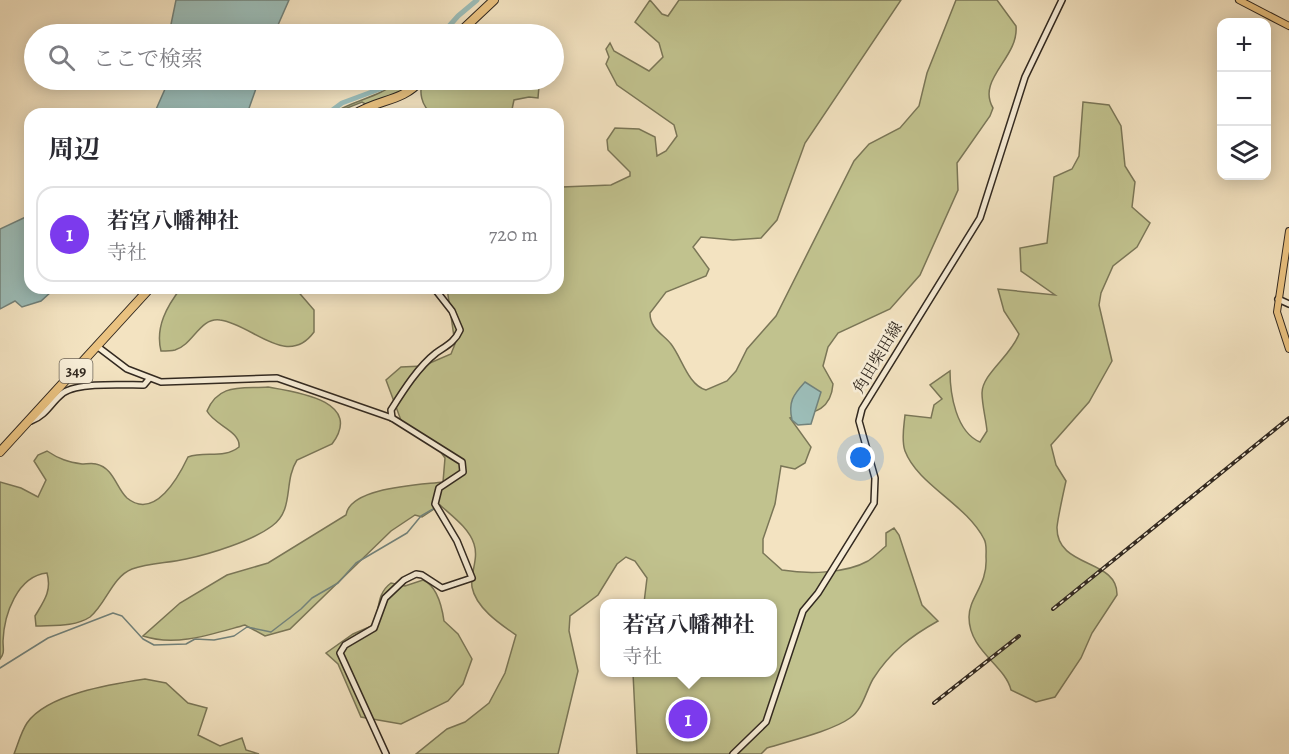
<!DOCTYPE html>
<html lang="ja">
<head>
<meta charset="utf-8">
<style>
	body { margin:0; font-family:Alegreya,"Noto Serif JP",serif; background:#f7f7f7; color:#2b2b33 }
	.controls { position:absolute; right:18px; top:18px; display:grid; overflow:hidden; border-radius:12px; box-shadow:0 3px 15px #0003 }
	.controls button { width:54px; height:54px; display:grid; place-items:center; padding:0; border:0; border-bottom:2px solid #e1e1e2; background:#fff; color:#2b2b33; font:30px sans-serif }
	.you { position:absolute; left:861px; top:458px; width:21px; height:21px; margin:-15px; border:4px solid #fff; border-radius:50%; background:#1a73e8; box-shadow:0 0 0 9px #1a73e833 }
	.badge { display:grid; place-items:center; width:39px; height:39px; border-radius:50%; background:#7c3aed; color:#fff; font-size:20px; font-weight:700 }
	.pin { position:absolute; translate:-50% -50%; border:3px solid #fff; box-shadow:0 2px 6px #0006 }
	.popup { position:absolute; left:600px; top:599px; width:177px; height:78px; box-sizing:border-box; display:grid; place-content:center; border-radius:12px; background:#fff; filter:drop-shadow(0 2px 4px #0005); font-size:20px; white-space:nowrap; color:#7c7c81 }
	.popup b { font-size:22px; color:#2b2b33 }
	.popup::after { content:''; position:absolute; left:50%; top:100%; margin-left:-12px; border:12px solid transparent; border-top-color:#fff }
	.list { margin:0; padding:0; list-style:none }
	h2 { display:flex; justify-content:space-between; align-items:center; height:78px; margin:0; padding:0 24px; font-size:26px }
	h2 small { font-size:20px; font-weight:400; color:#7c7c81 }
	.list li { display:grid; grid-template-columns:39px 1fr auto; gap:18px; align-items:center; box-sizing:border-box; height:96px; margin:0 12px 12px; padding:0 12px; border:2px solid #e1e1e2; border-radius:18px }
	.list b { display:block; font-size:22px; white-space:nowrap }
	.list p { margin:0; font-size:20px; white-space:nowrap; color:#7c7c81 }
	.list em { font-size:20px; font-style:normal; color:#7c7c81 }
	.icon { flex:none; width:33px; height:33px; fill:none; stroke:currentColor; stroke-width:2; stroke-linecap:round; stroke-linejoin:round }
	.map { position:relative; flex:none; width:1289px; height:754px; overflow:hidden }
	.search { position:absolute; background:#fff; box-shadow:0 3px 15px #0003; left:24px; top:24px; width:540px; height:66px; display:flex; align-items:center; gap:15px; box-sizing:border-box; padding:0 21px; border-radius:33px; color:#7c7c81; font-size:22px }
	.panel { position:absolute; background:#fff; box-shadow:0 3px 15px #0003; left:24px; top:108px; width:540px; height:186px; border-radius:18px }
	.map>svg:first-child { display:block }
	.green { fill:#c1c28e; stroke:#7a7657; stroke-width:1.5 }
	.water { fill:#9cbdb8; stroke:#72827b; stroke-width:1.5 }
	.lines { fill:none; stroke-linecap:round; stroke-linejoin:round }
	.stream { stroke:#72827b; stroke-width:1.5 }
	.river { stroke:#9cbdb8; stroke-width:5 }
	.secondary-casing { stroke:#322920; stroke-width:8 }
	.primary-casing { stroke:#322920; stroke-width:8 }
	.highway-casing { stroke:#322920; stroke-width:10 }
	.secondary { stroke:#f7edd7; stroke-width:5 }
	.primary { stroke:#eac280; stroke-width:6 }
	.highway { stroke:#eac280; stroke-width:8 }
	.rail-casing { stroke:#322920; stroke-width:4 }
	.rail { stroke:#f7edd7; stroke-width:1.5; stroke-dasharray:4.5; stroke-linecap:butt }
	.labels { text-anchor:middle; stroke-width:5; stroke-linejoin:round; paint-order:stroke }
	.shield { fill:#f7edd7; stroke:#6d6457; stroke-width:1.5 }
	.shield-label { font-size:15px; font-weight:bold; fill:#322920 }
	.street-label { font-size:16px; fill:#322920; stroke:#f7edd7 }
</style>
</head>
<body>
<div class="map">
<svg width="1289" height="754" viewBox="0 0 1289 754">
	<rect width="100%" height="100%" fill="#f3e3c1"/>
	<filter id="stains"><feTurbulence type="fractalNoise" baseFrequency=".00333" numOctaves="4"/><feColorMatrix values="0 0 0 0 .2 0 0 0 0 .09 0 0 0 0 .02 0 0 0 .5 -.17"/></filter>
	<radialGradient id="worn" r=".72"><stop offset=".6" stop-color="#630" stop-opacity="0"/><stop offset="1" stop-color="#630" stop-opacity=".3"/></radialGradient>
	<!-- green -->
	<g class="green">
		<path d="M650 0 662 14 668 16 679 0H901L805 143 777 220 761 238 733 240 701 237 693 247 709 269 706 276 666 292 650 313C650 329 663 334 671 344 682 358 688 385 706 390L727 381 736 371 747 349 776 316 854 161 869 144 900 128 919 106 927 73 956 0H997L1016 26C1019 58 976 79 993 108L990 116 957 163 958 190 920 275 890 309 838 333 828 347 823 366 833 384C831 411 813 413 790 418L811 447 805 463 795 469 781 466 775 504 763 539V553L782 570C807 574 845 574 868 561 874 557 880 551 886 546V533L894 528 899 535 922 605 938 621C911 636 890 652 873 679 866 691 863 709 850 718 832 731 789 741 767 748L761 754H637L633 673 772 672V604L644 603 647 578 635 561 626 557 617 564 598 595 570 616 569 631 578 671 558 754H416L447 729 465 722 489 703 505 673 516 635C500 624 476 608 472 587 470 573 479 559 474 544 469 528 452 516 440 505L422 517 415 515 391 531 290 629 265 636 245 625C212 634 176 647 143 636L180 603 227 575 268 563 346 515C350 487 420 485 443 482L445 458 435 444 402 423 386 380 401 367 423 366 451 354 455 344 447 288H558V196L562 187 611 185 630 176V172L608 150 607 140 615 128 639 129 655 137 657 156 666 151 677 136 674 125 617 85 606 64 609 57 606 49 610 43 614 51 649 71 663 57 659 43 635 22Z"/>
		<path d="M399 80H417L409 89 367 105 362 102 332 114C352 100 380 98 399 80Z"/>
		<path d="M424 80 448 82 456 80 472 88 477 87 480 80C496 80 534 83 546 80L544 86H539L538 98 529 97 514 100 511 114H433C421 107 418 90 424 80Z"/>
		<path d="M1083 102 1109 105 1121 126 1125 166 1135 182 1132 207 1150 223 1137 247 1113 266 1101 293 1099 305 1112 361 1089 402 1051 445 1056 465 1066 481C1064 490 1058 518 1057 527 1056 569 1118 558 1117 595L1092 633 1081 658 1055 697 1036 702 1011 690C1005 665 969 651 969 617 969 597 988 585 986 557 986 551 987 544 984 539 966 504 918 485 905 451 901 440 904 426 905 415L931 418 934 405 942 399 930 385 950 371C950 394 956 432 980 442L987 431C986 419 982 405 982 393 982 374 1011 356 1019 334L1004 311 998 289 1055 295 1021 271 1020 248 1047 243 1054 177 1072 169 1079 156Z"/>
		<path d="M181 288H295L314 310V332C287 369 252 324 220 320 200 317 193 345 175 350 171 351 166 351 161 351 155 327 167 306 181 288Z"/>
		<path d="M268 387C297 392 364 401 332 444L297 460C283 482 295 509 272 526 252 541 210 554 186 559 169 563 149 563 132 569 112 577 106 604 90 617 75 627 53 625 36 626L35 616C44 601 52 591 47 573 17 576 4 615 3 641 3 649 5 653 0 659V482L21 488 38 497 46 480 34 461 38 455 47 451C59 459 68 462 82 464 86 464 92 463 96 464 114 468 116 488 127 498 155 521 179 476 188 457 205 451 224 459 239 447 241 431 214 425 207 411 219 383 241 389 268 387Z"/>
		<path d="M423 580C437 586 442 607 444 621L458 634 472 659 463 684 448 701 401 724 361 717 338 664 326 653 353 634 374 625C380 609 376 594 391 583L405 586Z"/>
		<path d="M145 679 166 683 188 703 207 708 198 735 220 746 242 738 246 750 259 754H14C18 744 21 732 27 723 47 694 112 684 145 679Z"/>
	</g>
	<!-- water -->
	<g class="water">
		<path d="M176 0H289L274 34H169Z"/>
		<path d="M169 80H259L247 114H154Z"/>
		<path d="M30 215V288H74L63 293 51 292 41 301 22 307 15 301 0 309V229Z"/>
		<path d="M805 382 821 392 811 424 798 425 792 420C788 402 793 395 805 382Z"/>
	</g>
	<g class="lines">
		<!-- stream -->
		<path class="stream" d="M0 668 48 638 113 613 122 616 143 639 154 645 186 644 195 639 214 640 234 636 247 627 271 632 301 609 312 598 338 583 356 563 407 533 421 516 433 509"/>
		<!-- river -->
		<g class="river">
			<path d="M442 34 458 16 477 0"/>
			<path d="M327 114 342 103 388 86 395 80"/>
		</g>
		<defs>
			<g id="secondary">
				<path d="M374 106 378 114"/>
				<path d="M1278 299 1289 304"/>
				<path d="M98 347 127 369 161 382 277 378 392 418 462 462 463 472 439 488 435 504 457 541 472 578 442 588 422 575 416 574 404 580 385 598 374 628 345 645 340 653 386 754"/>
				<path d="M392 418 391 410C403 391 418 367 436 353 446 346 455 342 460 330L452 311 434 288"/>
				<path d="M31 421C47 415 51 402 63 393 79 382 124 385 144 385L149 379"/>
				<path d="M733 754 766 722 803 611 818 593 874 503 875 478 859 421 862 409 980 218 1025 77 1062 0"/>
			</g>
			<g id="primary">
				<path d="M1239 0 1289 26"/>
				<path d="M1289 231 1277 312 1289 349"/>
			</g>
			<g id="highway">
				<path d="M458 34 494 0"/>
				<path d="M355 114C378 99 403 102 421 80"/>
				<path d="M0 452 150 288"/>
			</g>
		</defs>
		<!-- secondary casing -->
		<use href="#secondary" class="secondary-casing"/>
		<!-- primary casing -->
		<use href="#primary" class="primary-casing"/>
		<!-- highway casing -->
		<use href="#highway" class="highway-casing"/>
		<!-- secondary -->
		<use href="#secondary" class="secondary"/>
		<!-- primary -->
		<use href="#primary" class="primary"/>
		<!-- highway -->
		<use href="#highway" class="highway"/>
		<defs>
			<g id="rail">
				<path d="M1053 609 1289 418"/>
				<path d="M934 703 1019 636"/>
			</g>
		</defs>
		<!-- rail casing -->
		<use href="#rail" class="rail-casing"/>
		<!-- rail -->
		<use href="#rail" class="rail"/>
	</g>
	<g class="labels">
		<!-- shield labels -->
		<rect class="shield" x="59.5" y="359" width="33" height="24" rx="4.5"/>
		<g class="shield-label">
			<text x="76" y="376">349</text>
		</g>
		<!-- street labels -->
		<g class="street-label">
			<text transform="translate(877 357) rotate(-59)" y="6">角田柴田線</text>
		</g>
	</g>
	<rect width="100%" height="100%" filter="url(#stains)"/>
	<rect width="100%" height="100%" fill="url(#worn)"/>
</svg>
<div class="controls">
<button>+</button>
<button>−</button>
<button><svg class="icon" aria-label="layers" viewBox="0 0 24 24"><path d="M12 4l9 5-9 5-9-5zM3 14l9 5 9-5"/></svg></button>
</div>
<div class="you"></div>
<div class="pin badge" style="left:688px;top:719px">1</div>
<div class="popup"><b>若宮八幡神社</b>寺社</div>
<div class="search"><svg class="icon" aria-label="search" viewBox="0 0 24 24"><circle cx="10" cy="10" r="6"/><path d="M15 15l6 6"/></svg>ここで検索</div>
<section class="panel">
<h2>周辺<small></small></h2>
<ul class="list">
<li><span class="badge">1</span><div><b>若宮八幡神社</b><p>寺社</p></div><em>720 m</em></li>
</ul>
</section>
</div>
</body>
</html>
